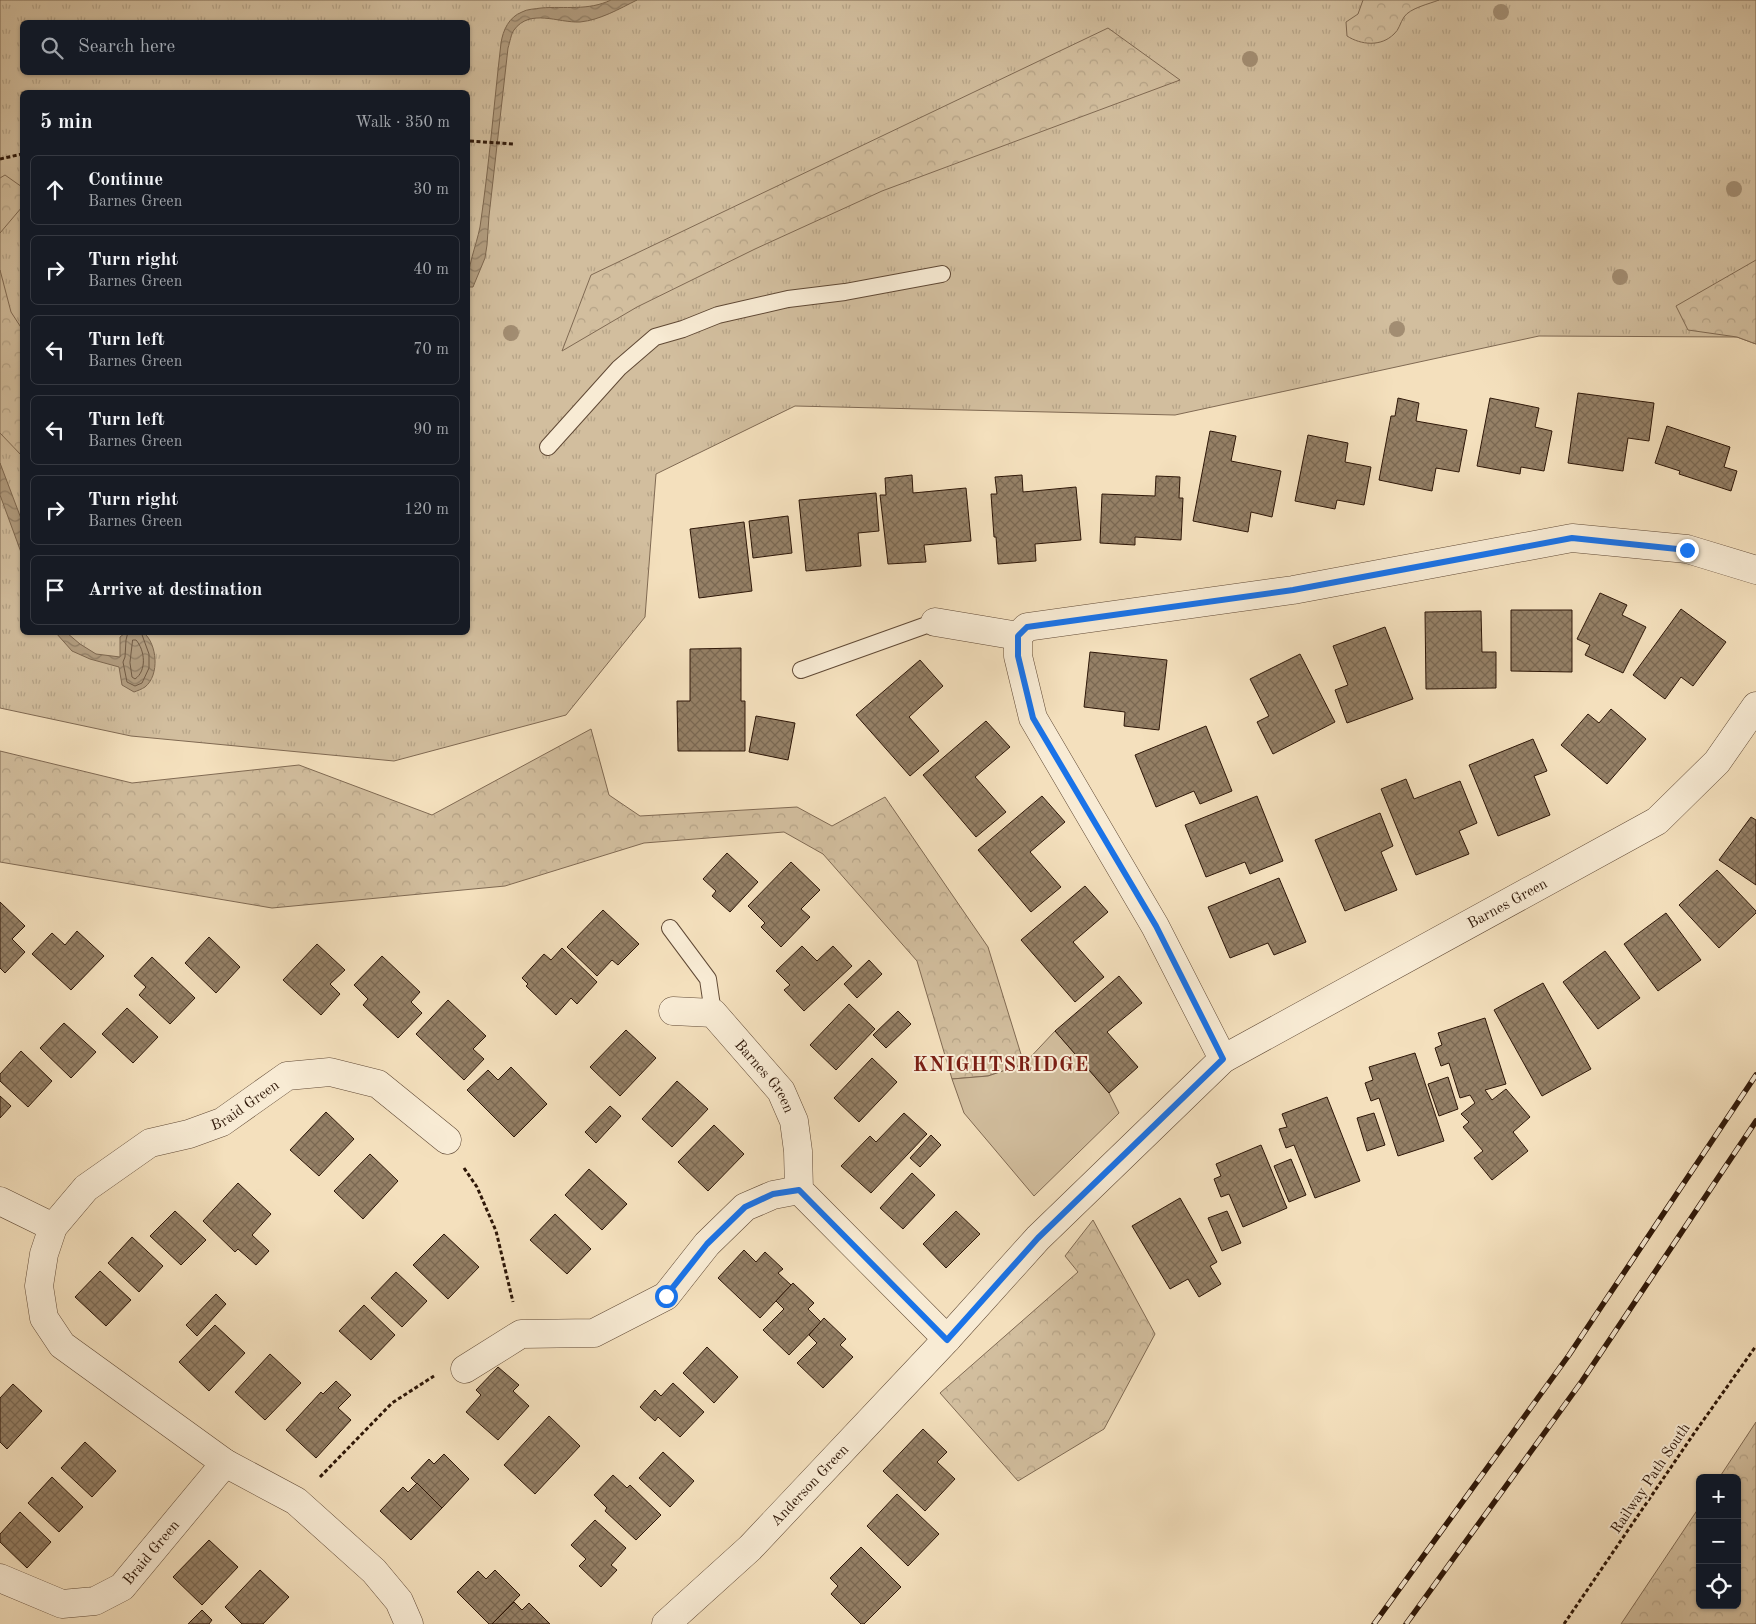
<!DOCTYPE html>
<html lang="en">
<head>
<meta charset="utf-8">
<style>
	body { margin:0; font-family:"Old Standard TT",serif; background:#242831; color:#f1f3f6 }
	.controls { position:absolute; right:15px; bottom:15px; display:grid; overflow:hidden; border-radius:8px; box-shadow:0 1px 4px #0004 }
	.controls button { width:45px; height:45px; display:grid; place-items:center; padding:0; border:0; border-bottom:1px solid #363941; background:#171b24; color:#f1f3f6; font:25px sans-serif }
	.stop { position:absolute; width:15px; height:15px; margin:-11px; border:4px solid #1a73e8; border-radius:50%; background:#fff }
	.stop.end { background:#1a73e8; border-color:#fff; box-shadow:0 1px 5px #0008 }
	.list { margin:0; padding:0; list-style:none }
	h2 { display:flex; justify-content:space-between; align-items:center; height:65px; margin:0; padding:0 20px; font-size:21px }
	h2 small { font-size:16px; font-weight:400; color:#9ea1a6 }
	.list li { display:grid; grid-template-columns:32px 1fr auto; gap:15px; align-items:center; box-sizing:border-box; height:70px; margin:0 10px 10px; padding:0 10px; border:1px solid #363941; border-radius:8px }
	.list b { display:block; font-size:19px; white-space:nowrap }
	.list p { margin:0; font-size:16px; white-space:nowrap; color:#9ea1a6 }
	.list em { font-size:16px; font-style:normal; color:#9ea1a6 }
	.icon { flex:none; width:28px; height:28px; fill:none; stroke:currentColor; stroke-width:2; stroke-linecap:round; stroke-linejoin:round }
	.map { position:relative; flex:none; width:1756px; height:1624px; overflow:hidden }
	.search { position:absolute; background:#171b24; box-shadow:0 1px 4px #0004; left:20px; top:20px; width:450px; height:55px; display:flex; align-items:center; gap:12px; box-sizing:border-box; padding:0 18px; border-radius:8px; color:#9ea1a6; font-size:19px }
	.panel { position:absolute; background:#171b24; box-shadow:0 1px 4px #0004; left:20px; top:90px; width:450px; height:545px; border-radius:8px }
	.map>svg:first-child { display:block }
	.grass { fill:url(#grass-tufts); stroke:#806a53; fill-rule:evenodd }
	.forest { fill:url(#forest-crowns); stroke:#806a53 }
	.garden { fill:#d2be9e; stroke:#806a53 }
	.water { fill:url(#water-waves); stroke:#7d674f }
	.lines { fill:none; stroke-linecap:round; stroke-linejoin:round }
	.shore { stroke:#705a44; stroke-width:1 }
	.building { fill:url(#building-cross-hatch); stroke:#2e1708 }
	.lane-casing { stroke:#604935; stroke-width:18 }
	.street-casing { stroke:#604935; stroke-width:29 }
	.path { stroke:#2e1708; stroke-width:3; stroke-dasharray:4 2.5; stroke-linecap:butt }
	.lane { stroke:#f8ebd4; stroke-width:16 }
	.street { stroke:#f8ebd4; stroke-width:28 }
	.rail-casing { stroke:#2e1708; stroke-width:5.5 }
	.rail { stroke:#f8ebd4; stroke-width:4; stroke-dasharray:11; stroke-linecap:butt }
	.tree { fill:#a28d72 }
	.route { stroke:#1a73e8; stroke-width:6 }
	.labels { text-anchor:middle; stroke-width:4; stroke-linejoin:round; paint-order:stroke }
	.street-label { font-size:15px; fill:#2e1708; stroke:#f8ebd4 }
	.district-label { font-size:20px; font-weight:bold; letter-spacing:1px; fill:#7a1f14; stroke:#f8ebd4 }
</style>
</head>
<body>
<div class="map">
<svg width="1756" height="1624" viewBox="0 0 1756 1624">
	<defs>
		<pattern id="grass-tufts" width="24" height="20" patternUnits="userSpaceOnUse" patternTransform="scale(1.25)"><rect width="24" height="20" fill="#d2be9e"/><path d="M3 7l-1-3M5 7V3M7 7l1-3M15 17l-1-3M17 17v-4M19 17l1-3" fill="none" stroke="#b5a387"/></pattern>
		<pattern id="forest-crowns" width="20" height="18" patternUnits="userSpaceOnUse" patternTransform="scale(1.25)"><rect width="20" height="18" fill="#d2be9e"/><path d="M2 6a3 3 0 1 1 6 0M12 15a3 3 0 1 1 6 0" fill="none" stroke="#b5a387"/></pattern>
		<pattern id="water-waves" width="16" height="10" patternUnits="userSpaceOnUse" patternTransform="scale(1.25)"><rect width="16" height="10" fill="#b19c7f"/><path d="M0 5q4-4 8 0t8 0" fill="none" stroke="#907e66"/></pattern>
		<pattern id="building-cross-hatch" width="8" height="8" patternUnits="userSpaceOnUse" patternTransform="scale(1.25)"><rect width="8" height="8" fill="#958066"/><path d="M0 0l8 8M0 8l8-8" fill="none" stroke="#7a6852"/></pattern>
	</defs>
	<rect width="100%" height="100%" fill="#f4e0bd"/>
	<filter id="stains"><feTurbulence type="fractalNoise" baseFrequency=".004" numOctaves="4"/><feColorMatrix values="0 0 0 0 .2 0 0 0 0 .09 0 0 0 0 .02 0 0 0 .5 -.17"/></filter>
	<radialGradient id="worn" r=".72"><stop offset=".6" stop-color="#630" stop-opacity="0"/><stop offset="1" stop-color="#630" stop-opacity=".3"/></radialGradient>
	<!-- grass -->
	<path class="grass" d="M0 0H1756V344L1737 337 1539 336 1175 415 795 406 656 474 645 617 566 715 394 761 131 736 0 708ZM22 22H468V72H22ZM22 92H468V632H22Z"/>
	<!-- forest -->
	<g class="forest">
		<path d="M1363 0H1439C1429 4 1410 8 1404 17 1400 23 1399 30 1394 34 1381 47 1361 45 1347 36L1346 22 1358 14Z"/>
		<path d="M1108 28 1180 80 882 191 755 249 637 307 562 351 591 275Z"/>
		<path d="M5 175 22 187V207L0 233V178Z"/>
		<path d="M1756 260V344L1737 337 1688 330 1676 306Z"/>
		<path d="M0 270 11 312 22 329V456L0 433Z"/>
		<path d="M591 729 609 795 640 816 797 807 832 826 885 797 988 947 1024 1064 988 1076 952 1079 917 961 823 854 784 832 644 843 505 886 272 908 0 862V751L132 783 299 765 432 815Z"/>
		<path d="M1093 1220 1155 1334 1104 1429 1018 1481 940 1393 1078 1272 1065 1256Z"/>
		<path d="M1756 1422V1624H1621L1700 1506V1605H1737V1478H1719Z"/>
	</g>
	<!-- garden -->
	<path class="garden" d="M1055 1031 1109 1093 1119 1113 1034 1196 964 1113 952 1079 988 1076 1024 1064Z"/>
	<!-- water -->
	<g class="water">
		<path d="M611 0H637C619 9 600 20 580 22 558 23 530 8 514 30 511 34 510 42 508 48L489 216 487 245 485 258 473 287H468C467 266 476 247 480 227 489 166 494 104 501 43 503 30 509 17 522 12 527 9 535 9 541 8 565 6 588 11 611 0Z"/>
		<path d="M0 463 22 521V555L0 495Z"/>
		<path d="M56 633H67L80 644 96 654 120 657V637L125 633H144C157 644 160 675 145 687 142 689 137 691 134 692L122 685 119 667 90 659 72 651Z"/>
	</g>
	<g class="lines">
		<!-- shore -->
		<g class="shore">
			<path d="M128 632 126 640 125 657 123 662 127 682 135 686 142 683 149 668V654L141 632"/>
			<path d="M133 640H136C145 650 147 671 135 679L132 677 130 663Z"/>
		</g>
	</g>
	<!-- building -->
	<g class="building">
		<path d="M1578 393 1654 403 1649 441 1628 438 1623 471 1568 463Z"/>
		<path d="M1398 398 1419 403 1416 421 1467 430 1459 472 1436 468 1432 491 1379 480 1391 416H1395Z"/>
		<path d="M1490 398 1539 408 1535 427 1552 431 1544 471 1521 467 1520 474 1477 466Z"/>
		<path d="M1667 426 1730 447 1724 467 1737 471 1731 491 1679 474 1680 471 1655 463Z"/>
		<path d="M1210 431 1236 436 1231 461 1281 471 1272 517 1251 512 1248 532 1193 521Z"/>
		<path d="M1308 435 1348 443 1345 462 1371 467 1364 505 1337 500 1335 509 1295 501Z"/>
		<path d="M912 475 913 493 966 488 971 541 924 545 926 562 888 564 880 495H886L885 478Z"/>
		<path d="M1022 475 1023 492 1076 487 1081 540 1035 544 1036 561 998 564 996 537H994L991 494H997L995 477Z"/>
		<path d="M1156 476 1180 477 1179 498H1183L1181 540 1135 537V545L1100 543 1102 494 1155 496Z"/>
		<path d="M876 493 879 531 858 533 861 566 806 571 799 500Z"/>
		<path d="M788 516 792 553 753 558 749 521Z"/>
		<path d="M744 522 752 591 699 598 690 529Z"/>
		<path d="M1600 593 1627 605 1622 615 1646 627 1623 673 1585 655 1590 645 1577 639Z"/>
		<path d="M1681 609 1726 642 1693 686 1681 677 1665 699 1633 675Z"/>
		<path d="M1511 610H1572V672L1511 671Z"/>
		<path d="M1481 611 1482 652H1496V688L1426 689 1425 612Z"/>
		<path d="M1385 627 1413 699 1347 723 1335 690 1348 685 1333 646Z"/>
		<path d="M741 648V701H745V751H678L677 701H690V649Z"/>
		<path d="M1090 652 1167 660 1159 730 1124 726 1125 712 1084 707Z"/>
		<path d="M1300 654 1335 722 1273 754 1257 722 1269 716 1250 679Z"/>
		<path d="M920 660 943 686 909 717 939 751 910 776 856 715Z"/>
		<path d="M1611 709 1646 739 1607 784 1561 745 1588 714 1599 723Z"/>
		<path d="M756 716 795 723 788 760 749 752Z"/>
		<path d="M986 721 1010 747 975 777 1006 812 976 837 923 775Z"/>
		<path d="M1206 726 1232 791 1200 804 1194 791 1156 807 1135 755Z"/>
		<path d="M1533 739 1547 771 1534 776 1550 815 1498 836 1469 765Z"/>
		<path d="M1406 779 1414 799 1460 781 1477 823 1459 831 1469 854 1416 875 1381 789Z"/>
		<path d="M1042 796 1065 822 1030 852 1061 887 1031 912 978 850Z"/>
		<path d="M1257 796 1283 861 1250 874 1245 862 1206 877 1185 825Z"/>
		<path d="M1380 813 1393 846 1381 852 1397 890 1345 911 1315 840Z"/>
		<path d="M1751 817 1756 820V885L1719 860Z"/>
		<path d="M727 853 758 882 730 912 712 896 716 891 703 879Z"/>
		<path d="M791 862 820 890 801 909 810 917 781 947 761 927 765 923 748 906Z"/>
		<path d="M1717 870 1756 911V913L1719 948 1679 905Z"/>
		<path d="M1279 878 1306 942 1274 955 1268 943 1230 958 1208 907Z"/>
		<path d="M1085 886 1108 912 1073 942 1104 977 1075 1002 1021 940Z"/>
		<path d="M0 902 25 926 12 939 25 952 5 973 0 968Z"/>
		<path d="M603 910 639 944 618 965 612 960 597 976 567 947Z"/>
		<path d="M1666 913 1701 960 1658 991 1624 944Z"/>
		<path d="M77 931 104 956 71 990 32 954 52 933 65 945Z"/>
		<path d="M209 937 240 967 216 993 185 963Z"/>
		<path d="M317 944 345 970 330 984 340 994 321 1015 283 980Z"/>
		<path d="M802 946 817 961 833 946 852 966 804 1011 784 990 790 985 776 971Z"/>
		<path d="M562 948 597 982 577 1004 571 998 556 1015 526 986 528 984 522 978 544 954 551 960Z"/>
		<path d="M1605 951 1640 998 1598 1029 1563 982Z"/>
		<path d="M382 956 420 992 411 1002 422 1013 398 1038 363 1005 368 999 354 985Z"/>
		<path d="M152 957 195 998 170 1024 139 995 146 987 134 976Z"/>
		<path d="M869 960 882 974 857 998 844 984Z"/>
		<path d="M1119 976 1142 1003 1107 1032 1138 1067 1109 1093 1055 1031Z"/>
		<path d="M1543 983 1591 1069 1542 1096 1494 1010Z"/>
		<path d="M448 1000 486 1036 473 1049 484 1059 464 1080 416 1034Z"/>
		<path d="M849 1004 875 1029 836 1070 810 1045Z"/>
		<path d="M127 1008 158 1037 133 1063 102 1034Z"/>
		<path d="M898 1011 911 1024 886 1048 873 1035Z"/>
		<path d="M1485 1018 1506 1084 1485 1090 1492 1100 1506 1089 1530 1117 1513 1132 1528 1151 1492 1180 1474 1158 1483 1151 1463 1127 1469 1122 1461 1114 1475 1103 1470 1095 1460 1098 1449 1063 1441 1066 1435 1048 1442 1045 1438 1033Z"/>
		<path d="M64 1023 96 1052 71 1078 40 1048Z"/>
		<path d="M626 1030 656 1058 620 1096 590 1067Z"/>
		<path d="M21 1051 52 1081 28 1107 0 1081V1074Z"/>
		<path d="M1415 1053 1444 1141 1398 1156 1379 1098 1371 1101 1365 1083 1373 1080 1369 1067Z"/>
		<path d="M872 1058 897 1082 859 1122 834 1098Z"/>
		<path d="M511 1067 547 1104 514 1137 467 1090 488 1070 498 1080Z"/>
		<path d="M1448 1077 1458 1109 1439 1116 1428 1084Z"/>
		<path d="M677 1081 708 1109 672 1147 642 1119Z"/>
		<path d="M0 1096 11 1106 0 1118Z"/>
		<path d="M1327 1097 1360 1181 1315 1198 1294 1145 1286 1148 1279 1129 1287 1127 1282 1114Z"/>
		<path d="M610 1106 621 1116 596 1143 585 1132Z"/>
		<path d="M326 1112 354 1139 319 1176 290 1150Z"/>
		<path d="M904 1113 927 1134 871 1193 841 1166 870 1136 876 1142Z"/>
		<path d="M1374 1113 1385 1145 1367 1151 1357 1118Z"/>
		<path d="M714 1125 744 1154 708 1191 678 1162Z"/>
		<path d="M931 1135 941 1145 920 1167 910 1158Z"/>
		<path d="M1261 1145 1287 1208 1243 1227 1229 1194 1221 1197 1214 1179 1221 1176 1216 1164Z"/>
		<path d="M370 1154 398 1181 363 1219 334 1191Z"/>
		<path d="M1291 1159 1306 1195 1289 1202 1274 1166Z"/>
		<path d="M589 1169 627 1204 602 1230 565 1195Z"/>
		<path d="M912 1173 935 1195 903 1229 880 1208Z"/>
		<path d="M238 1183 271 1214 252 1235 269 1251 256 1265 238 1249 235 1252 203 1221Z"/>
		<path d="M1180 1198 1217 1262 1210 1266 1221 1284 1199 1297 1188 1279 1170 1289 1132 1226Z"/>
		<path d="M175 1211 206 1240 181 1265 150 1236Z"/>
		<path d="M956 1211 980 1234 946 1268 923 1244Z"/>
		<path d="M1227 1211 1241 1243 1222 1251 1208 1218Z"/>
		<path d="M555 1214 591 1249 567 1274 530 1240Z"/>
		<path d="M444 1234 479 1267 448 1299 413 1265Z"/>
		<path d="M132 1237 163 1266 139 1292 108 1263Z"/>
		<path d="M744 1250 756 1262 765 1252 783 1269 778 1273 791 1285 760 1318 718 1278Z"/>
		<path d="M100 1271 131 1300 106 1326 75 1297Z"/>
		<path d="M396 1272 427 1301 402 1327 371 1298Z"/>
		<path d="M793 1283 814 1303 808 1309 821 1322 789 1355 763 1330 784 1309 776 1301Z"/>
		<path d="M216 1294 226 1304 197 1336 186 1325Z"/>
		<path d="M364 1305 395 1335 371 1360 339 1331Z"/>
		<path d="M824 1318 846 1339 840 1345 853 1357 823 1388 797 1363 817 1343 809 1335Z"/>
		<path d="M215 1325 245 1353 209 1391 179 1362Z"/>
		<path d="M707 1347 738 1377 714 1403 683 1373Z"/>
		<path d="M270 1354 301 1383 265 1420 235 1392Z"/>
		<path d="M498 1367 519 1385 513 1391 529 1406 498 1440 466 1412 481 1395 476 1390Z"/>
		<path d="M336 1381 351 1395 338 1408 351 1420 316 1458 286 1430 321 1392 323 1394Z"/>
		<path d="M673 1383 704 1412 680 1437 658 1417 655 1421 640 1407 655 1390 661 1396Z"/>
		<path d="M13 1384 42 1411 7 1449 0 1442V1398Z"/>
		<path d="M549 1416 580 1446 535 1494 504 1465Z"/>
		<path d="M923 1429 947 1452 937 1462 955 1479 925 1511 883 1471Z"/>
		<path d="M85 1442 116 1471 92 1497 61 1468Z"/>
		<path d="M663 1452 694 1481 670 1507 639 1478Z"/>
		<path d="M444 1454 469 1479 442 1508 411 1478 429 1459 434 1464Z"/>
		<path d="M613 1475 627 1488 630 1485 661 1515 636 1540 605 1511 607 1508 594 1495Z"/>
		<path d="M52 1477 83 1507 59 1532 28 1503Z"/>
		<path d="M417 1483 442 1508 411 1540 380 1511 403 1487 408 1492Z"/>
		<path d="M897 1494 939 1534 908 1566 867 1526Z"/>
		<path d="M20 1512 51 1542 27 1568 0 1542V1534Z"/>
		<path d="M595 1520 626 1548 611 1565 617 1570 601 1587 579 1566 586 1559 571 1545Z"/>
		<path d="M209 1540 238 1567 202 1605 173 1577Z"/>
		<path d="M861 1547 901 1587 864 1624H861L831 1594 838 1586 830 1578Z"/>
		<path d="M260 1570 289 1597 263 1624H242L225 1607Z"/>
		<path d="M495 1570 520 1595 492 1624H489L457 1592 478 1571 486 1579Z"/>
		<path d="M514 1602 522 1610 529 1603 550 1624H492Z"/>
		<path d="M202 1610 212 1620 209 1624H188Z"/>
	</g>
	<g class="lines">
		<defs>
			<g id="lane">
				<path d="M548 447 619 368 655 337 683 329 718 315 788 299 845 292 942 274"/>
				<path d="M801 670 935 622"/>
				<path d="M670 928 708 979 713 1013"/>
			</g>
			<g id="street">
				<path d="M935 622 1018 636 1027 627 1293 590 1572 538 1687 549 1756 570"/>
				<path d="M1018 636V656L1033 718 1155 926 1223 1059"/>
				<path id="s1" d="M673 1011 713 1013 781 1091 794 1121 798 1151 799 1190 947 1339"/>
				<path d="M0 1201 53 1227"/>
				<path d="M465 1369 521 1334 594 1333 666 1296 707 1244 745 1207 773 1195 799 1190"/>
				<path id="s2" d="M0 1578 62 1604 95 1601 122 1587 225 1463"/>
				<path id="s3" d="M409 1624 399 1601 374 1571 296 1501 225 1463 62 1345 44 1318 39 1286 44 1254 53 1227 86 1188 150 1143 189 1134 222 1122 287 1076 330 1072 378 1084 447 1140"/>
				<path id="s4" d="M666 1624 750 1548 947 1339 1038 1238 1223 1059 1657 821 1717 762 1756 706"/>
			</g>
		</defs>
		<!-- lane casing -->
		<use href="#lane" class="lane-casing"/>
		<!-- street casing -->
		<use href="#street" class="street-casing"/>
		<!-- path -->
		<g class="path">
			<path d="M470 141 513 144"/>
			<path d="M0 159 22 154"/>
			<path d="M464 1168 477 1187 496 1231 513 1302"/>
			<path d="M320 1477 392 1403 434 1376"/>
			<path d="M1564 1624 1695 1432 1756 1346"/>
		</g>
		<!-- lane -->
		<use href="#lane" class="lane"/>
		<!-- street -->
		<use href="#street" class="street"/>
		<defs>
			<g id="rail">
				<path d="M1374 1624 1569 1355 1756 1075"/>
				<path d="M1406 1624 1582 1381 1756 1121"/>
			</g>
		</defs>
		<!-- rail casing -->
		<use href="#rail" class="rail-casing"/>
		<!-- rail -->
		<use href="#rail" class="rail"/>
	</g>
	<!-- trees -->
	<g class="tree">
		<circle cx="1501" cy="12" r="8"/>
		<circle cx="1250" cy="59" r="8"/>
		<circle cx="1734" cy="189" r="8"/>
		<circle cx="1620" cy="277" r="8"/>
		<circle cx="1397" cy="329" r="8"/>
		<circle cx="511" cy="333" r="8"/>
	</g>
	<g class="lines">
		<!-- route -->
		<path class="route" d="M666 1296 707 1244 745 1207 773 1194 799 1190 947 1340 1038 1238 1223 1059 1156 926 1033 718 1018 656V636L1027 627 1293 590 1572 538 1687 550"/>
	</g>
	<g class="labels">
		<!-- street labels -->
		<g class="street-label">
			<text dy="5" stroke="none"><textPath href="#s4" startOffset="1118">Barnes Green</textPath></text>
			<text dy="5" stroke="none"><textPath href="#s1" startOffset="122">Barnes Green</textPath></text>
			<text dy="5" stroke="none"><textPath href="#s3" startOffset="809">Braid Green</textPath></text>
			<text transform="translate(1650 1478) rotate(-56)" y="5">Railway Path South</text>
			<text dy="5" stroke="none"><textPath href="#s4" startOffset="200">Anderson Green</textPath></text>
			<text dy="5" stroke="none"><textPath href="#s2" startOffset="176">Braid Green</textPath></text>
		</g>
		<!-- district labels -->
		<g class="district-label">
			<text x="1001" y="1071">KNIGHTSRIDGE</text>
		</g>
	</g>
	<rect width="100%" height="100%" filter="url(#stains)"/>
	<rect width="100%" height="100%" fill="url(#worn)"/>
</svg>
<div class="controls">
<button>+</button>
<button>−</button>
<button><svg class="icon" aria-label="locate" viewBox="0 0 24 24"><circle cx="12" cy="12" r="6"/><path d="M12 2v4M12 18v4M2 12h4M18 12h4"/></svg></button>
</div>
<div class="stop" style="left:666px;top:1296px"></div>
<div class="stop end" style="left:1687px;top:550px"></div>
<div class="search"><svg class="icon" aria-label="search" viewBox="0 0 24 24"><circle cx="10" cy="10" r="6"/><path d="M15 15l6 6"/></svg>Search here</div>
<section class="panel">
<h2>5 min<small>Walk · 350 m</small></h2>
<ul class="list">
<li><svg class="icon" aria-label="ahead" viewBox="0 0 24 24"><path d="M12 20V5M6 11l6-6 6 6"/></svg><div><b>Continue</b><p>Barnes Green</p></div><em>30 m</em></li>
<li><svg class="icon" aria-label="right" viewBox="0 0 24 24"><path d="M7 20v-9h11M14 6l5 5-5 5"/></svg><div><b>Turn right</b><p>Barnes Green</p></div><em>40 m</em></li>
<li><svg class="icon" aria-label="left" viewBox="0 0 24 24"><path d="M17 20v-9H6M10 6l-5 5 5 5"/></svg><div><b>Turn left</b><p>Barnes Green</p></div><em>70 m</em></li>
<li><svg class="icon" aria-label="left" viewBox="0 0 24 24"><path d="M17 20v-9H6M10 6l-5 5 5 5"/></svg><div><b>Turn left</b><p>Barnes Green</p></div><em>90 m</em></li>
<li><svg class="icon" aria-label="right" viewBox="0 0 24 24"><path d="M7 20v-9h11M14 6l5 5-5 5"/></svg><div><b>Turn right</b><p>Barnes Green</p></div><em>120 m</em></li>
<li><svg class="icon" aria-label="arrive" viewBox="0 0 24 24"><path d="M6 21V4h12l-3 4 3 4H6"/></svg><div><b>Arrive at destination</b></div></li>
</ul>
</section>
</div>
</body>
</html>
